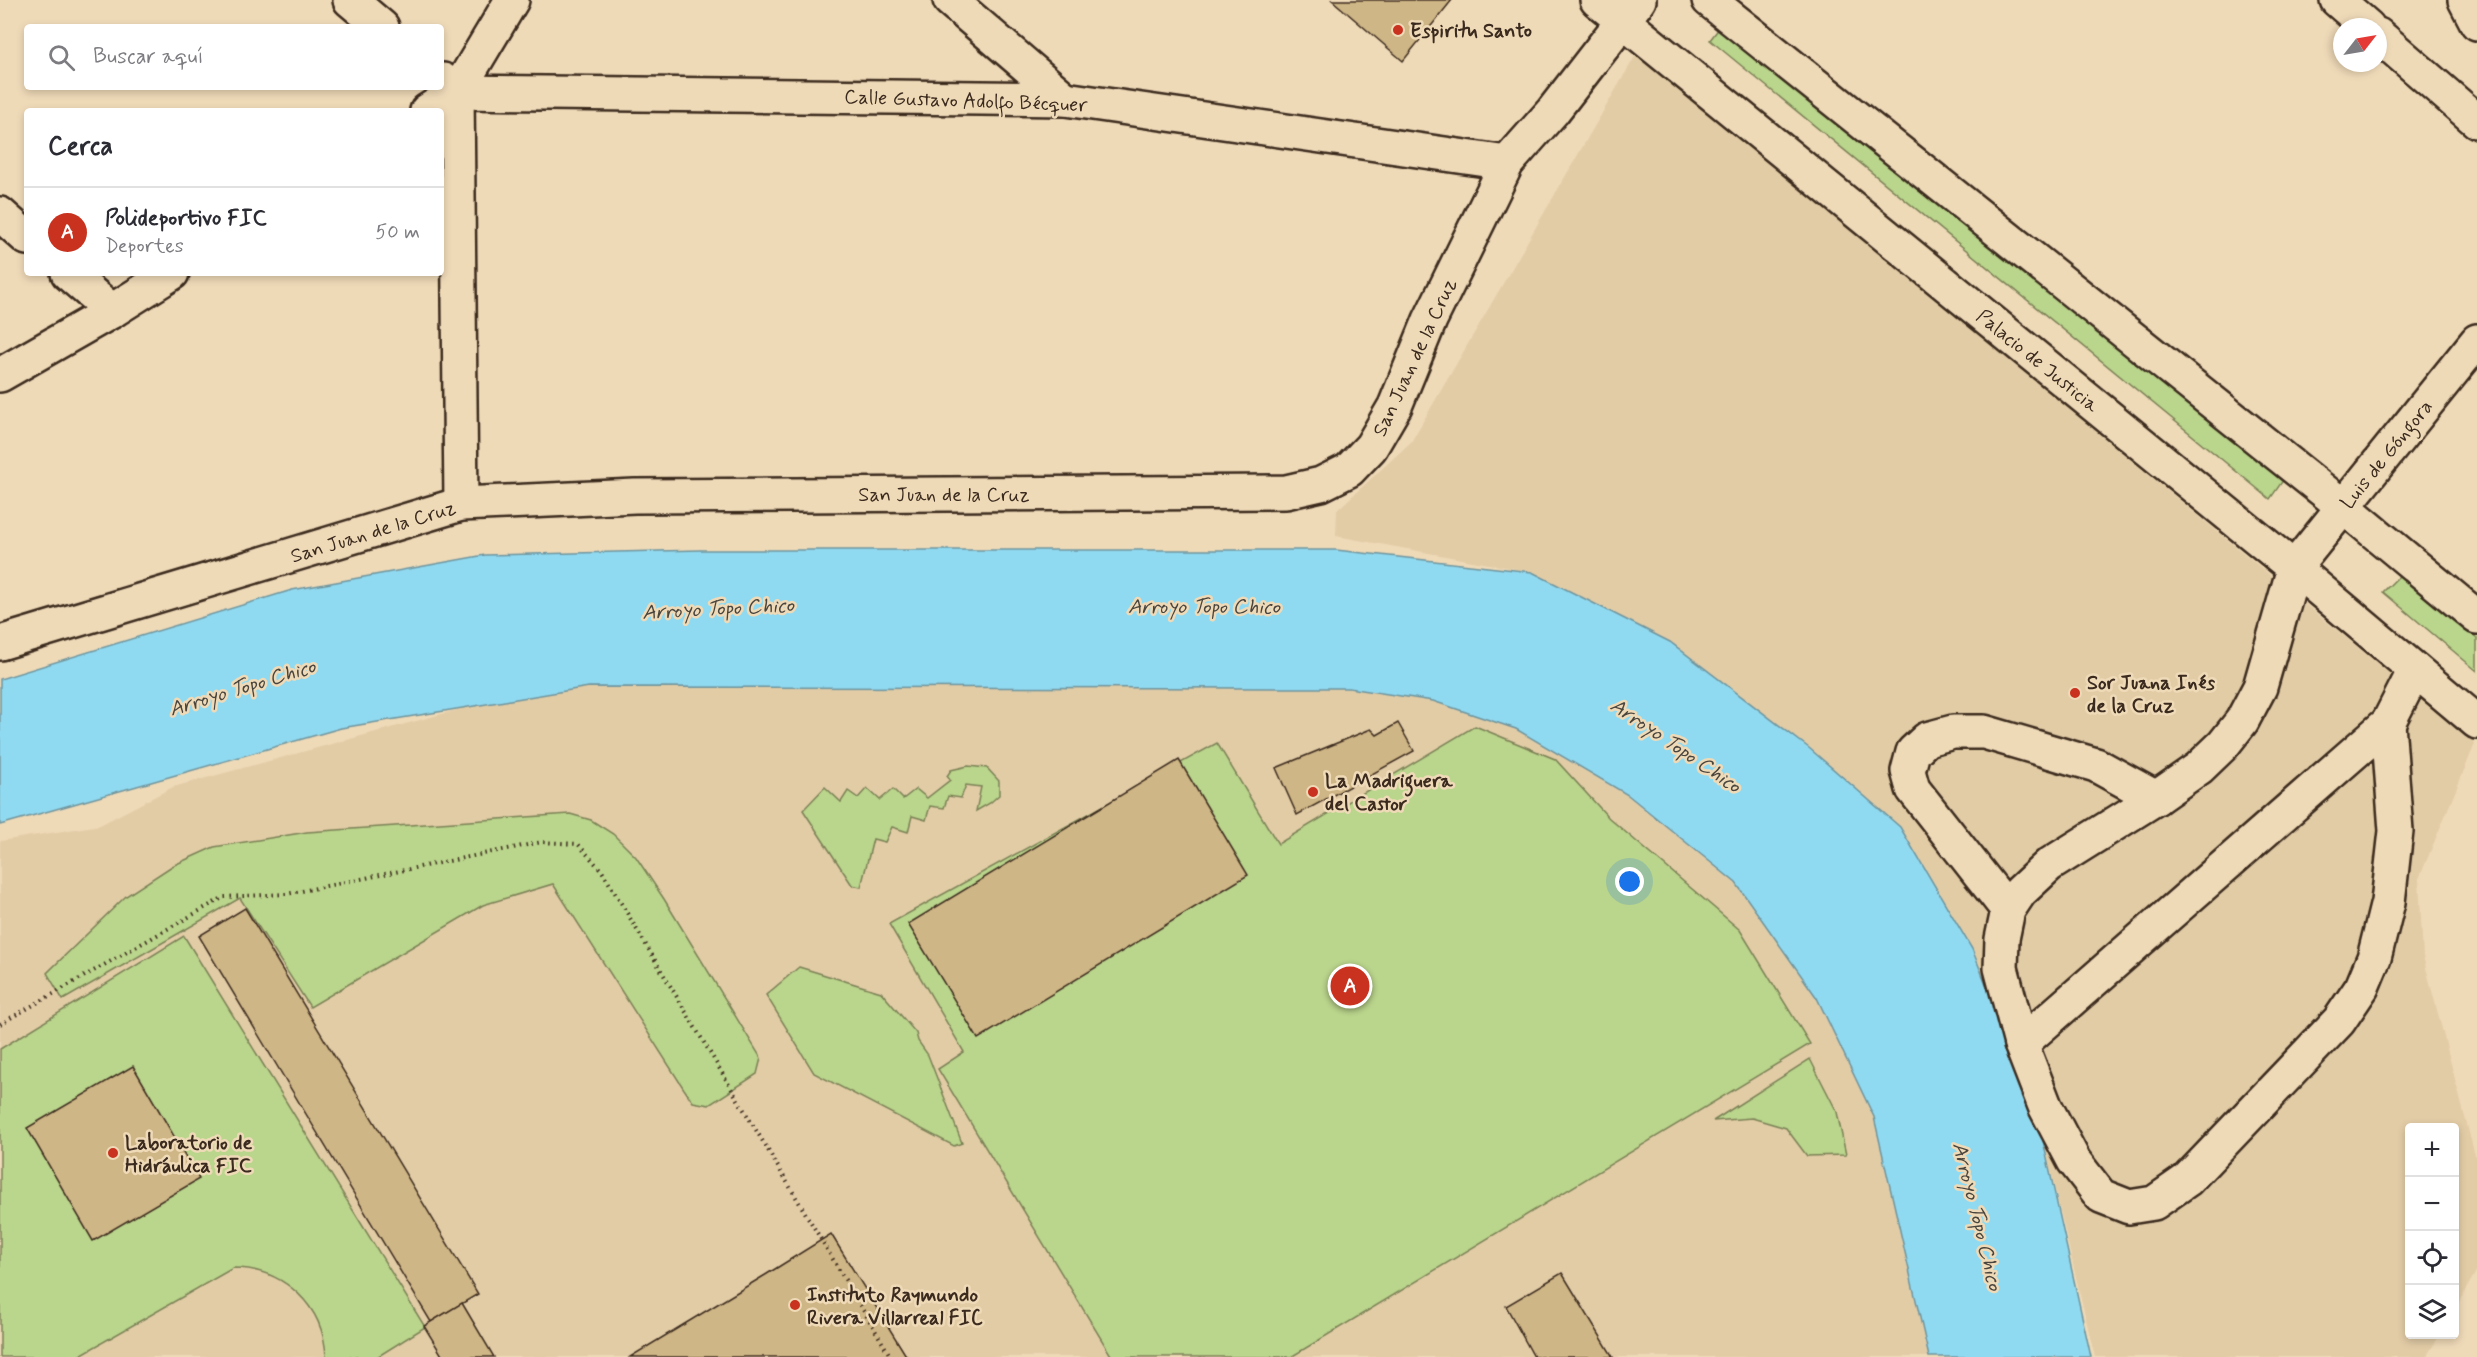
<!DOCTYPE html>
<html lang="es">
<head>
<meta charset="utf-8">
<style>
	body { margin:0; font-family:Mynerve,sans-serif; background:#f2f2f3; color:#2b2b33 }
	.controls { position:absolute; right:18px; bottom:18px; display:grid; overflow:hidden; border-radius:6px; box-shadow:0 3px 9px #0003 }
	.controls button { width:54px; height:54px; display:grid; place-items:center; padding:0; border:0; border-bottom:2px solid #e1e1e2; background:#fff; color:#2b2b33; font:30px sans-serif }
	.compass { position:absolute; left:2333px; top:18px; width:54px; height:54px; border-radius:50%; background:#fff; box-shadow:0 3px 9px #0003; rotate:59deg }
	.you { position:absolute; left:1630px; top:882px; width:21px; height:21px; margin:-15px; border:4px solid #fff; border-radius:50%; background:#1a73e8; box-shadow:0 0 0 9px #1a73e833 }
	.badge { display:grid; place-items:center; width:39px; height:39px; border-radius:50%; background:#c8321e; color:#fff; font-size:20px; font-weight:700 }
	.pin { position:absolute; translate:-50% -50%; border:3px solid #fff; box-shadow:0 2px 6px #0006 }
	.list { margin:0; padding:0; list-style:none }
	h2 { display:flex; justify-content:space-between; align-items:center; height:78px; margin:0; padding:0 24px; font-size:26px }
	h2 small { font-size:20px; font-weight:400; color:#7c7c81 }
	.list li { display:grid; grid-template-columns:39px 1fr auto; gap:18px; align-items:center; box-sizing:border-box; height:90px; padding:0 24px; border-top:2px solid #e1e1e2 }
	.list b { display:block; font-size:22px; white-space:nowrap }
	.list p { margin:0; font-size:20px; white-space:nowrap; color:#7c7c81 }
	.list em { font-size:20px; font-style:normal; color:#7c7c81 }
	.icon { flex:none; width:33px; height:33px; fill:none; stroke:currentColor; stroke-width:2; stroke-linecap:round; stroke-linejoin:round }
	.map { position:relative; flex:none; width:2477px; height:1357px; overflow:hidden }
	.search { position:absolute; background:#fff; box-shadow:0 3px 9px #0003; left:24px; top:24px; width:420px; height:66px; display:flex; align-items:center; gap:15px; box-sizing:border-box; padding:0 21px; border-radius:6px; color:#7c7c81; font-size:22px }
	.panel { position:absolute; background:#fff; box-shadow:0 3px 9px #0003; left:24px; top:108px; width:420px; height:168px; border-radius:6px }
	.map>svg:first-child { display:block }
	.built { fill:#e2cca6 }
	.green { fill:#bad58c; stroke:#7a8055; stroke-width:1.5 }
	.water { fill:#90daf1; stroke:#6e949d; stroke-width:1.5 }
	.building { fill:#cfb686; stroke:#3b2a1e; stroke-width:1.5 }
	.lines { fill:none; stroke-linecap:round; stroke-linejoin:round }
	.minor-casing { stroke:#3b2a1e; stroke-width:38 }
	.path { stroke:#3b2a1e; stroke-width:4; stroke-dasharray:1.5 4.5; stroke-linecap:butt }
	.minor { stroke:#efdab8; stroke-width:33 }
	.poi-dot { fill:#c8321e; stroke:#efdab8; stroke-width:2 }
	.labels { text-anchor:middle; stroke-width:5; stroke-linejoin:round; paint-order:stroke }
	.poi-label { font-size:20px; font-weight:bold; fill:#3b2a1e; stroke:#efdab8; text-anchor:start }
	.street-label { font-size:20px; fill:#3b2a1e; stroke:#efdab8 }
	.water-label { font-size:21px; font-style:italic; fill:#48443e; stroke:#efdab8 }
</style>
</head>
<body>
<div class="map">
<svg width="2477" height="1357" viewBox="0 0 2477 1357">
	<rect width="100%" height="100%" fill="#efdab8"/>
	<filter id="ink" filterUnits="userSpaceOnUse"><feTurbulence type="fractalNoise" baseFrequency=".0167" numOctaves="2"/><feDisplacementMap in="SourceGraphic" scale="12" xChannelSelector="R" yChannelSelector="G"/><feConvolveMatrix kernelMatrix="1 2 1 2 8 2 1 2 1" color-interpolation-filters="sRGB"/></filter>
	<g filter="url(#ink)">
		<!-- built -->
		<g class="built">
			<path d="M1637 53 2475 744 2419 879 2423 956 2477 1163V1270L2455 1309 2454 1128H2410V1334L2440 1335 2426 1357H2095L2036 1109 1809 748 1670 642 1532 572 1336 536 1337 510 1411 442Z"/>
			<path d="M720 686 1349 688 1433 701 1516 729 1628 795 1736 883 1817 998 1874 1117 1929 1357H0V841L100 825 173 787 464 708 589 687Z"/>
		</g>
		<!-- green -->
		<g class="green">
			<path d="M1726 19 2284 479 2270 499 1710 40Z"/>
			<path d="M2400 575 2477 638V671L2383 592Z"/>
			<path d="M1475 726 1555 759 1609 818 1740 930 1810 1044 1291 1357H1112L938 1069 964 1052 889 924 1217 743 1278 844Z"/>
			<path d="M968 766 987 768 999 781V795L990 803 976 811 981 787 966 785 961 798 948 796 944 808 930 806 926 820 912 816 908 832 892 827 885 842 873 839 861 887 852 885 803 810 825 787 841 802 848 791 858 798 867 788 880 800 893 789 903 799 916 789 927 798 950 780 947 776 951 770Z"/>
			<path d="M570 814 591 820 613 834 636 857 664 899 761 1058 757 1074 709 1105 693 1102 684 1089 553 884 483 905 310 1007 240 898 63 1000 47 973 126 896 172 866 214 847 307 832Z"/>
			<path d="M184 936 425 1327 377 1357H326C324 1306 284 1268 233 1268L77 1357H0V1049Z"/>
			<path d="M799 967 881 992 916 1033 918 1041 928 1055 962 1143 954 1146 814 1073 766 995Z"/>
			<path d="M1810 1059 1837 1112 1846 1155 1807 1156 1786 1128 1752 1118 1713 1121Z"/>
		</g>
		<!-- water -->
		<path class="water" d="M701 550H1336L1532 572 1670 642 1809 748 1900 827 1972 949 2036 1109 2091 1357H1929L1874 1117 1817 998 1736 883 1628 795 1516 729 1433 701 1349 688 589 687 341 728 0 825V679L292 590 485 555Z"/>
		<!-- building -->
		<g class="building">
			<path d="M1332 0H1452L1403 61Z"/>
			<path d="M1398 723 1414 751 1297 815 1276 768 1371 729 1377 735Z"/>
			<path d="M1179 760 1248 875 978 1039 908 924Z"/>
			<path d="M245 908 478 1294 431 1322 199 936Z"/>
			<path d="M133 1066 199 1179 93 1241 27 1128Z"/>
			<path d="M831 1234 907 1357H630L767 1274Z"/>
			<path d="M1562 1273 1613 1357H1534L1506 1306Z"/>
			<path d="M462 1303 494 1357H443L424 1326Z"/>
		</g>
		<g class="lines">
			<defs>
				<g id="minor">
					<path d="M350 0 382 27"/>
					<path d="M950 0 1065 99"/>
					<path d="M1597 0 2294 568 2477 722"/>
					<path d="M1709 0 2344 507 2477 617"/>
					<path d="M2337 0 2368 27"/>
					<path d="M2465 0 2477 23"/>
					<path d="M2378 35 2477 121"/>
					<path d="M443 80 457 92 461 504"/>
					<path d="M457 92 512 0"/>
					<path d="M427 111 457 92 1065 99 1507 163"/>
					<path d="M0 214 27 238"/>
					<path d="M68 273 112 311"/>
					<path d="M0 375 112 311 172 273"/>
					<path d="M0 643 461 504 635 496 1286 492 1321 484 1349 470 1371 447 1395 406 1430 320 1507 163 1553 111 1639 0"/>
					<path d="M2388 723 2396 831 2388 902 2374 958 2362 987 2339 1021 2187 1180 2154 1203 2129 1207 2101 1196 2074 1161 2045 1106 2021 1044 2001 968 2002 939 2008 910 2020 892 2049 865 2156 798 2199 768 2223 745 2242 721 2260 687 2294 568 2477 341"/>
					<path d="M2008 910 1913 789 1908 771 1913 752 1927 739 1953 732H1984L2096 765 2156 798"/>
					<path d="M2021 1044 2388 723 2415 670"/>
				</g>
			</defs>
			<!-- minor casing -->
			<use href="#minor" class="minor-casing"/>
			<!-- path -->
			<path class="path" d="M0 1024 224 897 287 894 542 842 578 844 602 871 891 1357"/>
			<!-- minor -->
			<use href="#minor" class="minor"/>
		</g>
	</g>
	<!-- markers -->
	<g class="poi-dot">
		<circle cx="1398" cy="30" r="6"/>
		<circle cx="2075" cy="693" r="6"/>
		<circle cx="1313" cy="792" r="6"/>
		<circle cx="113" cy="1153" r="6"/>
		<circle cx="795" cy="1305" r="6"/>
	</g>
	<g class="labels">
		<!-- poi labels -->
		<g class="poi-label">
			<text x="1410" y="37">Espiritu Santo</text>
			<text x="2087" y="689">Sor Juana Inés<tspan x="2087" dy="23">de la Cruz</tspan></text>
			<text x="1325" y="787">La Madriguera<tspan x="1325" dy="23">del Castor</tspan></text>
			<text x="125" y="1149">Laboratorio de<tspan x="125" dy="23">Hidráulica FIC</tspan></text>
			<text x="807" y="1301">Instituto Raymundo<tspan x="807" dy="23">Rivera Villarreal FIC</tspan></text>
		</g>
		<!-- street labels -->
		<g class="street-label">
			<text transform="translate(966 100) rotate(2)" y="7">Calle Gustavo Adolfo Bécquer</text>
			<text transform="translate(1414 357) rotate(-65)" y="7">San Juan de la Cruz</text>
			<text transform="translate(2038 360) rotate(39)" y="7">Palacio de Justicia</text>
			<text transform="translate(2386 454) rotate(-51)" y="7">Luis de Góngora</text>
			<text x="944" y="501">San Juan de la Cruz</text>
			<text transform="translate(373 531) rotate(-17)" y="7">San Juan de la Cruz</text>
		</g>
		<!-- water labels -->
		<g class="water-label">
			<text x="1204" y="613">Arroyo Topo Chico</text>
			<text transform="translate(718 608) rotate(-3)" y="7">Arroyo Topo Chico</text>
			<text transform="translate(242 687) rotate(-17)" y="7">Arroyo Topo Chico</text>
			<text transform="translate(1676 745) rotate(34)" y="7">Arroyo Topo Chico</text>
			<text transform="translate(1978 1216) rotate(76)" y="7">Arroyo Topo Chico</text>
		</g>
	</g>
</svg>
<div class="controls">
<button>+</button>
<button>−</button>
<button><svg class="icon" aria-label="locate" viewBox="0 0 24 24"><circle cx="12" cy="12" r="6"/><path d="M12 2v4M12 18v4M2 12h4M18 12h4"/></svg></button>
<button><svg class="icon" aria-label="layers" viewBox="0 0 24 24"><path d="M12 4l9 5-9 5-9-5zM3 14l9 5 9-5"/></svg></button>
</div>
<svg class="compass" viewBox="-18 -18 36 36"><path d="M0-13l5 13h-10z" fill="#e53935"/><path d="M0 13l5-13h-10z" fill="#7c7c81"/></svg>
<div class="you"></div>
<div class="pin badge" style="left:1350px;top:986px">A</div>
<div class="search"><svg class="icon" aria-label="search" viewBox="0 0 24 24"><circle cx="10" cy="10" r="6"/><path d="M15 15l6 6"/></svg>Buscar aquí</div>
<section class="panel">
<h2>Cerca<small></small></h2>
<ul class="list">
<li><span class="badge">A</span><div><b>Polideportivo FIC</b><p>Deportes</p></div><em>50 m</em></li>
</ul>
</section>
</div>
</body>
</html>
